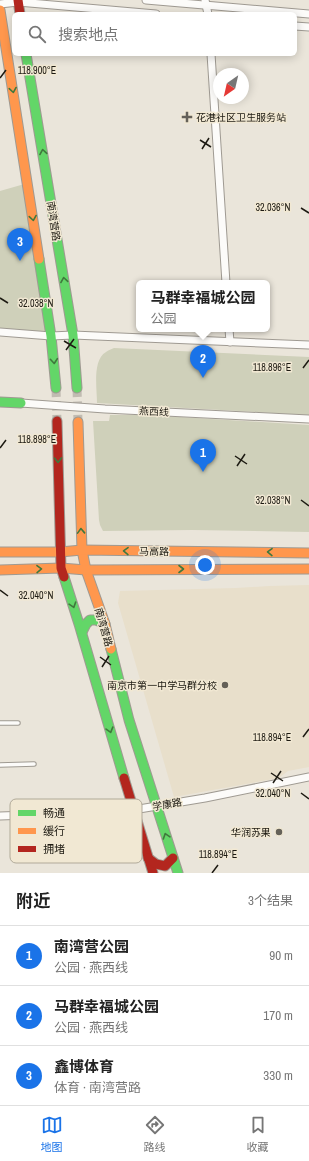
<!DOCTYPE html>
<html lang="zh">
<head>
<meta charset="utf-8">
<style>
	body { margin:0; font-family:"Archivo Narrow","Noto Sans SC",sans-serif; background:#f6f6f6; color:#222 }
	.compass { position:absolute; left:213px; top:68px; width:36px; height:36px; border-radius:50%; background:#fff; box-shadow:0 2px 10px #0003; rotate:214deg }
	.you { position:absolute; left:205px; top:565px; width:14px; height:14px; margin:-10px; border:3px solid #fff; border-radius:50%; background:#1a73e8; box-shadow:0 0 0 6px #1a73e833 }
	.badge { display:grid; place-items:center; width:26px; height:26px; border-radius:50%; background:#1a73e8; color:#fff; font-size:13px; font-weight:700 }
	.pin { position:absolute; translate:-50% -33px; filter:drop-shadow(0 1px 2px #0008) }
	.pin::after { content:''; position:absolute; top:21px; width:14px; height:12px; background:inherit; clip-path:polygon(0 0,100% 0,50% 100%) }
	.popup { position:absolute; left:136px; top:280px; width:134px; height:52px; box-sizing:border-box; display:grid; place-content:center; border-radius:6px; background:#fff; filter:drop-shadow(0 1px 3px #0005); font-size:13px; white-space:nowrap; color:#767676 }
	.popup b { font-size:15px; color:#222 }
	.popup::after { content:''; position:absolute; left:50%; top:100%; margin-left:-8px; border:8px solid transparent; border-top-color:#fff }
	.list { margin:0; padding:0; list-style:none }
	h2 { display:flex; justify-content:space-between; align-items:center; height:52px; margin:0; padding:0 16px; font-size:17px }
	h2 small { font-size:13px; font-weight:400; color:#767676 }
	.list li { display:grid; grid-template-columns:26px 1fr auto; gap:12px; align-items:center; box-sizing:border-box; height:60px; padding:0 16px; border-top:1px solid #e0e0e0 }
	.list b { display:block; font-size:15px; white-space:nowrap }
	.list p { margin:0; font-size:13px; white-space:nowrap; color:#767676 }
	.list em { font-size:13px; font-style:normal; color:#767676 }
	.icon { flex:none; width:22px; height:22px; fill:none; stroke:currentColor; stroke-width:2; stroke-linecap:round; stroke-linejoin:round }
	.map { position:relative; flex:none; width:309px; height:873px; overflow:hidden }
	.search { position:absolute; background:#fff; box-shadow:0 2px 10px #0003; left:12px; right:12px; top:12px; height:44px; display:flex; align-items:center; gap:10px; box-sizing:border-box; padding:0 14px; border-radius:6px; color:#767676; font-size:15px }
	.sheet { height:232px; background:#fff }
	nav { display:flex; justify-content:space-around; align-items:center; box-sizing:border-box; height:56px; border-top:1px solid #e0e0e0; background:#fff; font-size:11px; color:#767676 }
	nav a { display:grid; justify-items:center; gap:2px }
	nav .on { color:#1a73e8 }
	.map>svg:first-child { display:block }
	.built { fill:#e8dfcb }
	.green { fill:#cfd0ba }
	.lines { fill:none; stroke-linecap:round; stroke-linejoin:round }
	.secondary-tunnel { stroke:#c1bcb2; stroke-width:9; stroke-dasharray:9 4.5; stroke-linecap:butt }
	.lane-casing { stroke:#9f9a92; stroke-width:5.5 }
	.street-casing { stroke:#9f9a92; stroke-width:9 }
	.fast-casing { stroke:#9f9a92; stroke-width:11 }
	.slow-casing { stroke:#9f9a92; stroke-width:11 }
	.jam-casing { stroke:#9f9a92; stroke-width:11 }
	.lane { stroke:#fcfbf9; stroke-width:3.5 }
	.street { stroke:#fcfbf9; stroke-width:7 }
	.fast { stroke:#63d668; stroke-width:9 }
	.slow { stroke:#ff974d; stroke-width:9 }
	.jam { stroke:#b3261e; stroke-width:9 }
	.oneway { stroke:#40783d }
	.ticks { fill:none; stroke:#1d1a12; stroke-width:1.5 }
	.poi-dot { fill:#656158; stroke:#f1e8d3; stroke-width:1.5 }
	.labels { text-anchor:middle; stroke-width:3; stroke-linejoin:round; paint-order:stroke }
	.poi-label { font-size:10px; fill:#1d1a12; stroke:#f1e8d3; text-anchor:end }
	.street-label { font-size:10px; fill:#1d1a12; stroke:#f1e8d3 }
	.key { fill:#f1e8d3; stroke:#b1aa99; stroke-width:1 }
	.key-label { font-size:11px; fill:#1d1a12 }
	.ticks-label { font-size:10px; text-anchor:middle; fill:#1d1a12; stroke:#f1e8d3; stroke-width:3; stroke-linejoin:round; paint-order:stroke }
</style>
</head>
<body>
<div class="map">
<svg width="309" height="873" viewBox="0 0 309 873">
	<rect width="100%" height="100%" fill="#eae5da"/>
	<!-- built -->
	<path class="built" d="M309 585V767L288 771 279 778 174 797 118 603 120 591 236 588 269 586Z"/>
	<!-- green -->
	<g class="green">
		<path d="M28 183 51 336 0 332V191Z"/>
		<path d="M114 348 309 357V415L97 403C97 389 92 360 106 352 108 350 112 349 114 348Z"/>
		<path d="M110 415H148L309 425V532L192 530 103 531 100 525 99 520 93 421H109Z"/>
	</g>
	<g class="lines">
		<!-- secondary-tunnel -->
		<g class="secondary-tunnel">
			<path d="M56 388 57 421"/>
			<path d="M77 388 78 422"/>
		</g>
		<defs>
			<g id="lane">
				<path d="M0 723H18"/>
				<path d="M0 765 34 764"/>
			</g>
			<g id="street">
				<path d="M146 0 309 14"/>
				<path d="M205 0 208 14"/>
				<path d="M0 4 18 2 156 14"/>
				<path d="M295 26 309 27"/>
				<path d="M211 54 226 283"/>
				<path d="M229 329 230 342"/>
				<path d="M0 332 51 336 73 335 309 345"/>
				<path d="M21 403 105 409 309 419"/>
				<path d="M0 816 111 812 133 810 205 798 309 777"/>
			</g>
			<g id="fast">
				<path d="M26 54 73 335 77 388"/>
				<path d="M39 259 51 336 56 388"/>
				<path d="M0 402 21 403"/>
				<path d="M64 577 79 624 124 778"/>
				<path d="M82 632 86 624 90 620H96L105 624"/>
				<path d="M111 649 129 720 178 873"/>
			</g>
			<g id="slow">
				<path d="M0 10 39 259"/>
				<path d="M78 422 82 550 86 570 105 624 111 649"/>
				<path d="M0 552H60L82 550 309 553"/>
				<path d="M0 570 61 568 86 570 309 569"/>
			</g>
			<g id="jam">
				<path d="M18 0 20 14"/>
				<path d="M57 421 61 568 64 577"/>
				<path d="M124 778 153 873"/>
				<path d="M148 858 156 864 165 866 173 858"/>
			</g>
		</defs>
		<!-- lane casing -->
		<use href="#lane" class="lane-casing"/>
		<!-- street casing -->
		<use href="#street" class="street-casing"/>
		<!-- fast casing -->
		<use href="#fast" class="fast-casing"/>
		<!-- slow casing -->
		<use href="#slow" class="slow-casing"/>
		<!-- jam casing -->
		<use href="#jam" class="jam-casing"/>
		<!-- lane -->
		<use href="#lane" class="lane"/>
		<!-- street -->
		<use href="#street" class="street"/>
		<!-- fast -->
		<use href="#fast" class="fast"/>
		<!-- slow -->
		<use href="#slow" class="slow"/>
		<!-- jam -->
		<use href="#jam" class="jam"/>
	</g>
	<!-- one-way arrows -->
	<defs><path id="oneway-chevron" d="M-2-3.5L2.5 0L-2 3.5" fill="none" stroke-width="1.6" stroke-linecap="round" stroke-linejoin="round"/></defs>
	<g class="oneway">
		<use href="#oneway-chevron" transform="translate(13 90) rotate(81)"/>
		<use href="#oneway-chevron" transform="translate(43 152) rotate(-99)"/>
		<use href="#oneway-chevron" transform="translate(33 218) rotate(81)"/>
		<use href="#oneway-chevron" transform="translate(64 280) rotate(-99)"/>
		<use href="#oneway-chevron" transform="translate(54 361) rotate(85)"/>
		<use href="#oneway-chevron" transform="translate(58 460) rotate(89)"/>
		<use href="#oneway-chevron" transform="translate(81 531) rotate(-92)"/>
		<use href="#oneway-chevron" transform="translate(126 551) rotate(-179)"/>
		<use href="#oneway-chevron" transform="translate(270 552) rotate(-179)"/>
		<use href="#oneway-chevron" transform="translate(39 569) rotate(-1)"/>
		<use href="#oneway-chevron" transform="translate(181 569)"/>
		<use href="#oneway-chevron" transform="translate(73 605) rotate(72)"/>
		<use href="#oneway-chevron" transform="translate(110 730) rotate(74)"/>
		<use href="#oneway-chevron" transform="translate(166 836) rotate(-108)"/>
	</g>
	<!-- ticks -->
	<path class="ticks" d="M0 78 6 70M200 140 211 147M202 149 209 138M301 208 309 213M0 298 8 303M64 341 76 348M66 350 74 339M303 368 309 360M0 448 6 440M235 456 247 464M237 466 245 454M301 500 309 506M0 590 8 596M100 657 111 665M102 667 109 656M303 737 309 729M271 773 283 781M273 783 281 771M301 793 309 799M212 873 218 865"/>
	<!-- markers -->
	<g class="poi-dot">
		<path d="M185 111h4v4h4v4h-4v4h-4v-4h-4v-4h4z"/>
		<circle cx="225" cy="685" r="4"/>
		<circle cx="279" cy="832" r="4"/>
	</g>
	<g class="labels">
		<!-- poi labels -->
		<g class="poi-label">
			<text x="196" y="121" text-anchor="start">花港社区卫生服务站</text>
			<text x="217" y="689">南京市第一中学马群分校</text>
			<text x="271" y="836">华润苏果</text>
		</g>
		<!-- street labels -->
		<g class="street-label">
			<text transform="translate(54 221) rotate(81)" y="4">南湾营路</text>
			<text transform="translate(154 411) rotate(3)" y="4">燕西线</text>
			<text transform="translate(154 551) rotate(1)" y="4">马高路</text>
			<text transform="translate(104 627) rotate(74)" y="4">南湾营路</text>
			<text transform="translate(167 804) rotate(-10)" y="4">学康路</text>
		</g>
	</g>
	<!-- legend -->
	<rect x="10" y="799" width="132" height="64" rx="6" class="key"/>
	<rect x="18" y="810" width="18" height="6" fill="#63d668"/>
	<rect x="18" y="828" width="18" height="6" fill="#ff974d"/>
	<rect x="18" y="846" width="18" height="6" fill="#b3261e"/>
	<g class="key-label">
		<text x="43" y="817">畅通</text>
		<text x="43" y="835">缓行</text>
		<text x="43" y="853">拥堵</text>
	</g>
	<g class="ticks-label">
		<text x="37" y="74">118.900°E</text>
		<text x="273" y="211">32.036°N</text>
		<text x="36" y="307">32.038°N</text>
		<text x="272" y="371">118.896°E</text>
		<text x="37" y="443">118.898°E</text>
		<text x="273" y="504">32.038°N</text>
		<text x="36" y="599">32.040°N</text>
		<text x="272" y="741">118.894°E</text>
		<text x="273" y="797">32.040°N</text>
		<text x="218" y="858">118.894°E</text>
	</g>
</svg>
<svg class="compass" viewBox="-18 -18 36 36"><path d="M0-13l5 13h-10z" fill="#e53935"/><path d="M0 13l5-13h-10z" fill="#767676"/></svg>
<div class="you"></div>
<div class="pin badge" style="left:203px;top:472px">1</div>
<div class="pin badge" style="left:203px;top:378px">2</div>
<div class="popup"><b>马群幸福城公园</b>公园</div>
<div class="pin badge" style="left:20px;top:261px">3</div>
<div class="search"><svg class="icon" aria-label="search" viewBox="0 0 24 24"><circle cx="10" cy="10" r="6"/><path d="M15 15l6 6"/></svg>搜索地点</div>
</div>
<section class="sheet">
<h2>附近<small>3个结果</small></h2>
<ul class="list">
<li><span class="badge">1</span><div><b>南湾营公园</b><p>公园 · 燕西线</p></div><em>90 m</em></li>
<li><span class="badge">2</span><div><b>马群幸福城公园</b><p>公园 · 燕西线</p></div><em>170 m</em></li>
<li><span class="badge">3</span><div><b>鑫博体育</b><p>体育 · 南湾营路</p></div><em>330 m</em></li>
</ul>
</section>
<nav>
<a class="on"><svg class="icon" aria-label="map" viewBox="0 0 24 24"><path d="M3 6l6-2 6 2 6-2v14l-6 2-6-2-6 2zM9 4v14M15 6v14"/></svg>地图</a>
<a><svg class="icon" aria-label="directions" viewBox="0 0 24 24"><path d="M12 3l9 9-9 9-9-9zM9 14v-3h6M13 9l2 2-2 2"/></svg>路线</a>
<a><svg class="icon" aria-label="saved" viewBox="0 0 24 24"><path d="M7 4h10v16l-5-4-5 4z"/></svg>收藏</a>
</nav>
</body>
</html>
